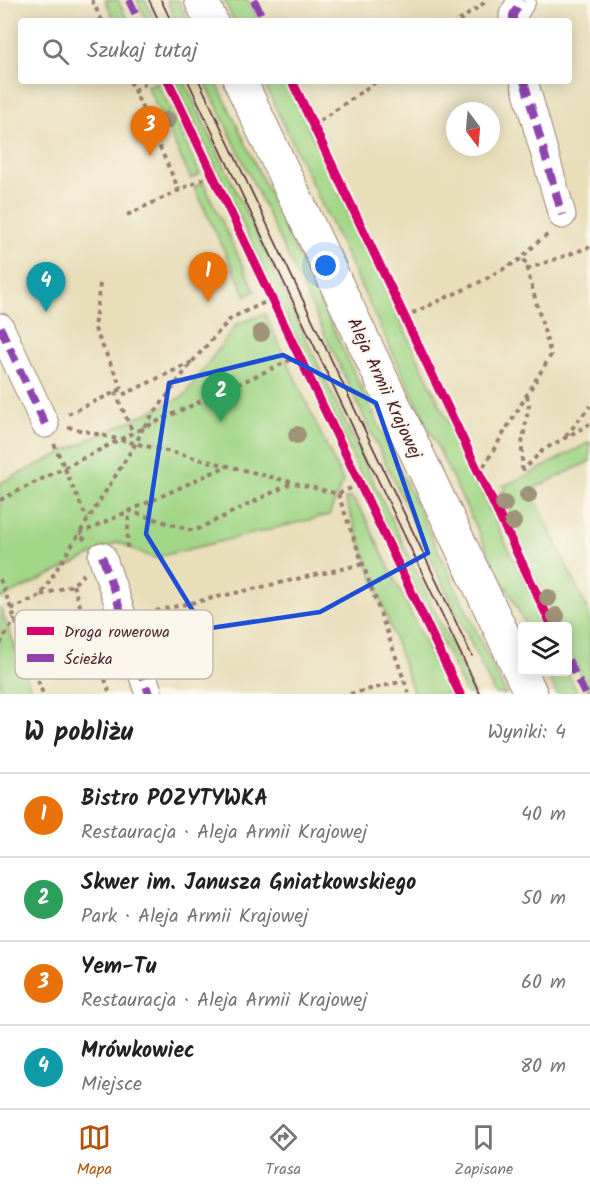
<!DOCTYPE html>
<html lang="pl">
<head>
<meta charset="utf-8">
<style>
	body { margin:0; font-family:Kalam,sans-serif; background:#f6f6f6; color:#222 }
	.controls { position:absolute; right:18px; bottom:18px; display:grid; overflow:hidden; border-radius:6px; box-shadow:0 3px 15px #0003 }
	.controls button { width:54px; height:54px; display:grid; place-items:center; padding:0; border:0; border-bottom:2px solid #e0e0e0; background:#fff; color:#222; font:30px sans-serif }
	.compass { position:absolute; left:446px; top:102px; width:54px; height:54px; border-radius:50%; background:#fff; box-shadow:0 3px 15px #0003; rotate:164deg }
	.you { position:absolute; left:326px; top:266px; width:21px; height:21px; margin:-15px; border:4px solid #fff; border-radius:50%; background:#1a73e8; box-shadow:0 0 0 9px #1a73e833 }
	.badge { display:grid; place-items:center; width:39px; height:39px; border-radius:50%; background:#b45309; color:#fff; font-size:20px; font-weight:700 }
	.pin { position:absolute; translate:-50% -50px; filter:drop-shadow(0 2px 3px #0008) }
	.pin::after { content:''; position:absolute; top:32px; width:21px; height:18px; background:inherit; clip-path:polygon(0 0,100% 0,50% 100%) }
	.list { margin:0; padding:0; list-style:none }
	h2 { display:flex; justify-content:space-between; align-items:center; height:78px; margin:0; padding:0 24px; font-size:26px }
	h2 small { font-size:20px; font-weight:400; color:#767676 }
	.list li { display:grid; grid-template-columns:39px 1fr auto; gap:18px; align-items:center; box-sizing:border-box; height:84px; padding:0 24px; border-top:2px solid #e0e0e0 }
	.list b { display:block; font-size:22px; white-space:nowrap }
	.list p { margin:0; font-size:20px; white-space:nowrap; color:#767676 }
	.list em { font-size:20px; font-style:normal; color:#767676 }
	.icon { flex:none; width:33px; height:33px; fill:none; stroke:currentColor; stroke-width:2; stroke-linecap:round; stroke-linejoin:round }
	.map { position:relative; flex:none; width:590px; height:694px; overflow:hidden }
	.search { position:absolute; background:#fff; box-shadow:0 3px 15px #0003; left:18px; right:18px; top:18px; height:66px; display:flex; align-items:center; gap:15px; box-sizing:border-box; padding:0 21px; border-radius:6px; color:#767676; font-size:22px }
	.sheet { height:414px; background:#fff }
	nav { display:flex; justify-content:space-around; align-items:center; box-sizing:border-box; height:84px; border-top:2px solid #e0e0e0; background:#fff; font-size:16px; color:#767676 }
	nav a { display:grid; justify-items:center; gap:3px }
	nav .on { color:#b45309 }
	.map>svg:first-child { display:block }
	.green { fill:#a1d686; stroke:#767a58; stroke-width:1.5 }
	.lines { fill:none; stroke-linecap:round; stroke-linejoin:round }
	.street-casing { stroke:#997e72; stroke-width:29 }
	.secondary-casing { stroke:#997e72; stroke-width:35 }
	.path { stroke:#997e72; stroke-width:4; stroke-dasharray:4.5 4.5; stroke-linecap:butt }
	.street { stroke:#fff; stroke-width:27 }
	.secondary { stroke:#fff; stroke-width:33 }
	.tram { stroke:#4a1f2b; stroke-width:1.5 }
	.quiet { stroke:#8e44ad; stroke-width:8; stroke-dasharray:15 8; stroke-linecap:butt }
	.cycleway-casing { stroke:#fbf7ec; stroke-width:13 }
	.cycleway { stroke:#d6006c; stroke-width:9 }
	.tree { fill:#9f937a }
	.marked { fill:none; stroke:#1d4ed8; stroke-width:4.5; stroke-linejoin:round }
	.labels { text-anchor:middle; stroke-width:4.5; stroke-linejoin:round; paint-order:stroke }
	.street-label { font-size:18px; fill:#4a1f2b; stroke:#fbf7ec }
	.key { fill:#fbf7ec; stroke:#c6b6b2; stroke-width:1.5 }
	.key-label { font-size:16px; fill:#4a1f2b }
</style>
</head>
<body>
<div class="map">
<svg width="590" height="694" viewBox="0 0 590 694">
	<rect width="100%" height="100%" fill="#fbf7ec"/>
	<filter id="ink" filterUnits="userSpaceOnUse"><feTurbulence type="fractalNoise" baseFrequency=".0167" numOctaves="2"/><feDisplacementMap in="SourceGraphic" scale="12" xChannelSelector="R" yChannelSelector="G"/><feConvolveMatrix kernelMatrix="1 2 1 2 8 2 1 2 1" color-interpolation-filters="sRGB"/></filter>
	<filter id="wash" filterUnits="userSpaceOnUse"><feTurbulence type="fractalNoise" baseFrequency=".008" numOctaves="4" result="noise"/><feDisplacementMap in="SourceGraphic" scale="24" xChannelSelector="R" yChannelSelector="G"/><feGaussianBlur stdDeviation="1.35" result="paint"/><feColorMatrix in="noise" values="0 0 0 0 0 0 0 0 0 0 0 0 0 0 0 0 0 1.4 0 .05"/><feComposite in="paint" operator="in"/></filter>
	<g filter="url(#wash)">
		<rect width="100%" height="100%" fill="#e8deba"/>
		<!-- green -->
		<g class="green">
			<path d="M105 0H118L128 21H115Z"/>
			<path d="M137 0H145L155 21H147Z"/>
			<path d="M167 0H178L188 21H176Z"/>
			<path d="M224 0H248L258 21H234Z"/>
			<path d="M175 81H184L474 694H467L363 479Z"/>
			<path d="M205 81H216L506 694H495Z"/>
			<path d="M263 81H286L545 626H526L507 587 506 590Z"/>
			<path d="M157 82 200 174 191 179 147 86Z"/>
			<path d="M203 182 255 291 246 296 194 187Z"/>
			<path d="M265 314 343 481 329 515 153 558 118 542 0 599V483L72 448 184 396 237 324Z"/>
			<path d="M590 442V461L531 490 590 615V694L568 647V626H558L496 495 505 491 503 486 526 476Z"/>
			<path d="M351 497 365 517 449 694H414L345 499Z"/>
			<path d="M0 607 33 694H0Z"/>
			<path d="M547 672H567L578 694H557Z"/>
		</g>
	</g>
	<g filter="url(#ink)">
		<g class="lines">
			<defs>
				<g id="street">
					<path d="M513 21V15L522 0"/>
					<path d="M524 81 562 215"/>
					<path d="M0 327 45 424"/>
					<path d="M102 556 149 694"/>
				</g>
				<g id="secondary">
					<path d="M201 0 211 21"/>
					<path d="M240 81 531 694"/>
				</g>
			</defs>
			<!-- street casing -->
			<use href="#street" class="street-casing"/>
			<!-- secondary casing -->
			<use href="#secondary" class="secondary-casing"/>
			<!-- path -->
			<g class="path">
				<path d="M92 0 102 21"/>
				<path d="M459 21 488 0"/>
				<path d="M130 81 179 190"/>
				<path d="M134 90 150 81"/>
				<path d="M313 126 377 81"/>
				<path d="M127 215 213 174"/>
				<path d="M527 269 590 247"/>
				<path d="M100 284 94 327 122 389"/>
				<path d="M404 317 478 283 518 261 542 238 548 235"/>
				<path d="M115 392 133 433"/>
				<path d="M527 395 529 405 522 444V468L524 469 543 450 590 424"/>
				<path d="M68 414 122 389 125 394 192 362"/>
				<path d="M68 427 228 466 338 494 360 484"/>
				<path d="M566 436 590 406"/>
				<path d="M54 444 87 519"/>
				<path d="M479 474 551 355 523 255"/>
				<path d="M338 494 409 694"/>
				<path d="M0 500 143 428 192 362 231 318 272 299"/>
				<path d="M85 540 79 534 227 466"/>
				<path d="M127 548 129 511 190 530H196L292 483"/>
				<path d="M0 579 43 694"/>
				<path d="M73 585 110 694"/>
				<path d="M41 595 73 585 84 574"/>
				<path d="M11 609 40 596 136 443 143 428 299 356"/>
				<path d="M147 613 363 564"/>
				<path d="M0 644 15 619"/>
				<path d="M350 694 404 681"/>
			</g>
			<!-- street -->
			<use href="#street" class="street"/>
			<!-- secondary -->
			<use href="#secondary" class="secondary"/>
			<!-- tram -->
			<g class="tram">
				<path d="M149 0 159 21"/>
				<path d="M161 0 171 21"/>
				<path d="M188 81 480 694"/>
				<path d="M199 81 472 656"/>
			</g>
			<!-- quiet -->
			<g class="quiet">
				<path d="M129 0 139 21"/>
				<path d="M254 0 264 21"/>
				<path d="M513 21V15L522 0"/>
				<path d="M524 81 562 215"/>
				<path d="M0 327 45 424"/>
				<path d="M102 556 149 694"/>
				<path d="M568 660 585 694"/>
			</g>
			<defs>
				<g id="cycleway">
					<path d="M168 81 460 694"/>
					<path d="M292 81 552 626"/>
				</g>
			</defs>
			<!-- cycleway casing -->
			<use href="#cycleway" class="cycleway-casing"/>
			<!-- cycleway -->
			<use href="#cycleway" class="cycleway"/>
		</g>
		<!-- trees -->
		<g class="tree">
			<circle cx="167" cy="120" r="9"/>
			<circle cx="261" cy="333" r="9"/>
			<circle cx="297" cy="435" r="9"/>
			<circle cx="528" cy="495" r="9"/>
			<circle cx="504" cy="504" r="9"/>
			<circle cx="513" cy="522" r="9"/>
			<circle cx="548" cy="598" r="9"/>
			<circle cx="556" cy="616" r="9"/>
		</g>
	</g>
	<!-- marked area -->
	<path class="marked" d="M283 355 376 403 428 553 320 612 204 629 146 534 169 383Z"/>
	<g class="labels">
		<!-- street labels -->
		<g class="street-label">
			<text transform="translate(385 388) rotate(65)" y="6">Aleja Armii Krajowej</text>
		</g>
	</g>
	<!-- legend -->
	<rect x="15" y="610" width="198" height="69" rx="9" class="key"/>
	<rect x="27" y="627" width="27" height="8" fill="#d6006c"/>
	<rect x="27" y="654" width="27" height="8" fill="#8e44ad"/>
	<g class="key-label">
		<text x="64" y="637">Droga rowerowa</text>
		<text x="64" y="664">Ścieżka</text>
	</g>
</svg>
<div class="controls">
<button><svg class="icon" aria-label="layers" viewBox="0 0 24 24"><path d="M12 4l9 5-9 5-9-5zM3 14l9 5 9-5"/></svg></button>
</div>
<svg class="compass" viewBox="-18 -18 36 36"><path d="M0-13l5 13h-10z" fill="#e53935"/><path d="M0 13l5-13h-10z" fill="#767676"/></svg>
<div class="you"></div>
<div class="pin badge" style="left:208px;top:302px;background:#e8710a">1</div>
<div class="pin badge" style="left:221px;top:422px;background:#2e9e5b">2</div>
<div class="pin badge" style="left:150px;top:156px;background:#e8710a">3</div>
<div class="pin badge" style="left:46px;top:312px;background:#0f9aa8">4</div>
<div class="search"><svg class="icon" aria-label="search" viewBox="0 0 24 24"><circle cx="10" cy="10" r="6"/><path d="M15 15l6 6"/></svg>Szukaj tutaj</div>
</div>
<section class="sheet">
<h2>W pobliżu<small>Wyniki: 4</small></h2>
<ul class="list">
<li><span class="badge" style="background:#e8710a">1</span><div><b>Bistro POZYTYWKA</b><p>Restauracja · Aleja Armii Krajowej</p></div><em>40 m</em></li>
<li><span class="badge" style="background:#2e9e5b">2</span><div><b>Skwer im. Janusza Gniatkowskiego</b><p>Park · Aleja Armii Krajowej</p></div><em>50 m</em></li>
<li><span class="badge" style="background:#e8710a">3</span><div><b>Yem-Tu</b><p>Restauracja · Aleja Armii Krajowej</p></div><em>60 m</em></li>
<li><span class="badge" style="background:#0f9aa8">4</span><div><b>Mrówkowiec</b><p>Miejsce</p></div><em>80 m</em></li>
</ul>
</section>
<nav>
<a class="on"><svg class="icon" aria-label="map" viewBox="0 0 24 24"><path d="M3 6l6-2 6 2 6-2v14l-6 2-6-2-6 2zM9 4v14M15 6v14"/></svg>Mapa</a>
<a><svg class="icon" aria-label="directions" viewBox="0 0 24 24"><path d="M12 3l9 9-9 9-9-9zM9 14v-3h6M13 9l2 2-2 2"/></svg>Trasa</a>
<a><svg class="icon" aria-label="saved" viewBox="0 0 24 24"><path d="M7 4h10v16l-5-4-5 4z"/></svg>Zapisane</a>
</nav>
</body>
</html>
